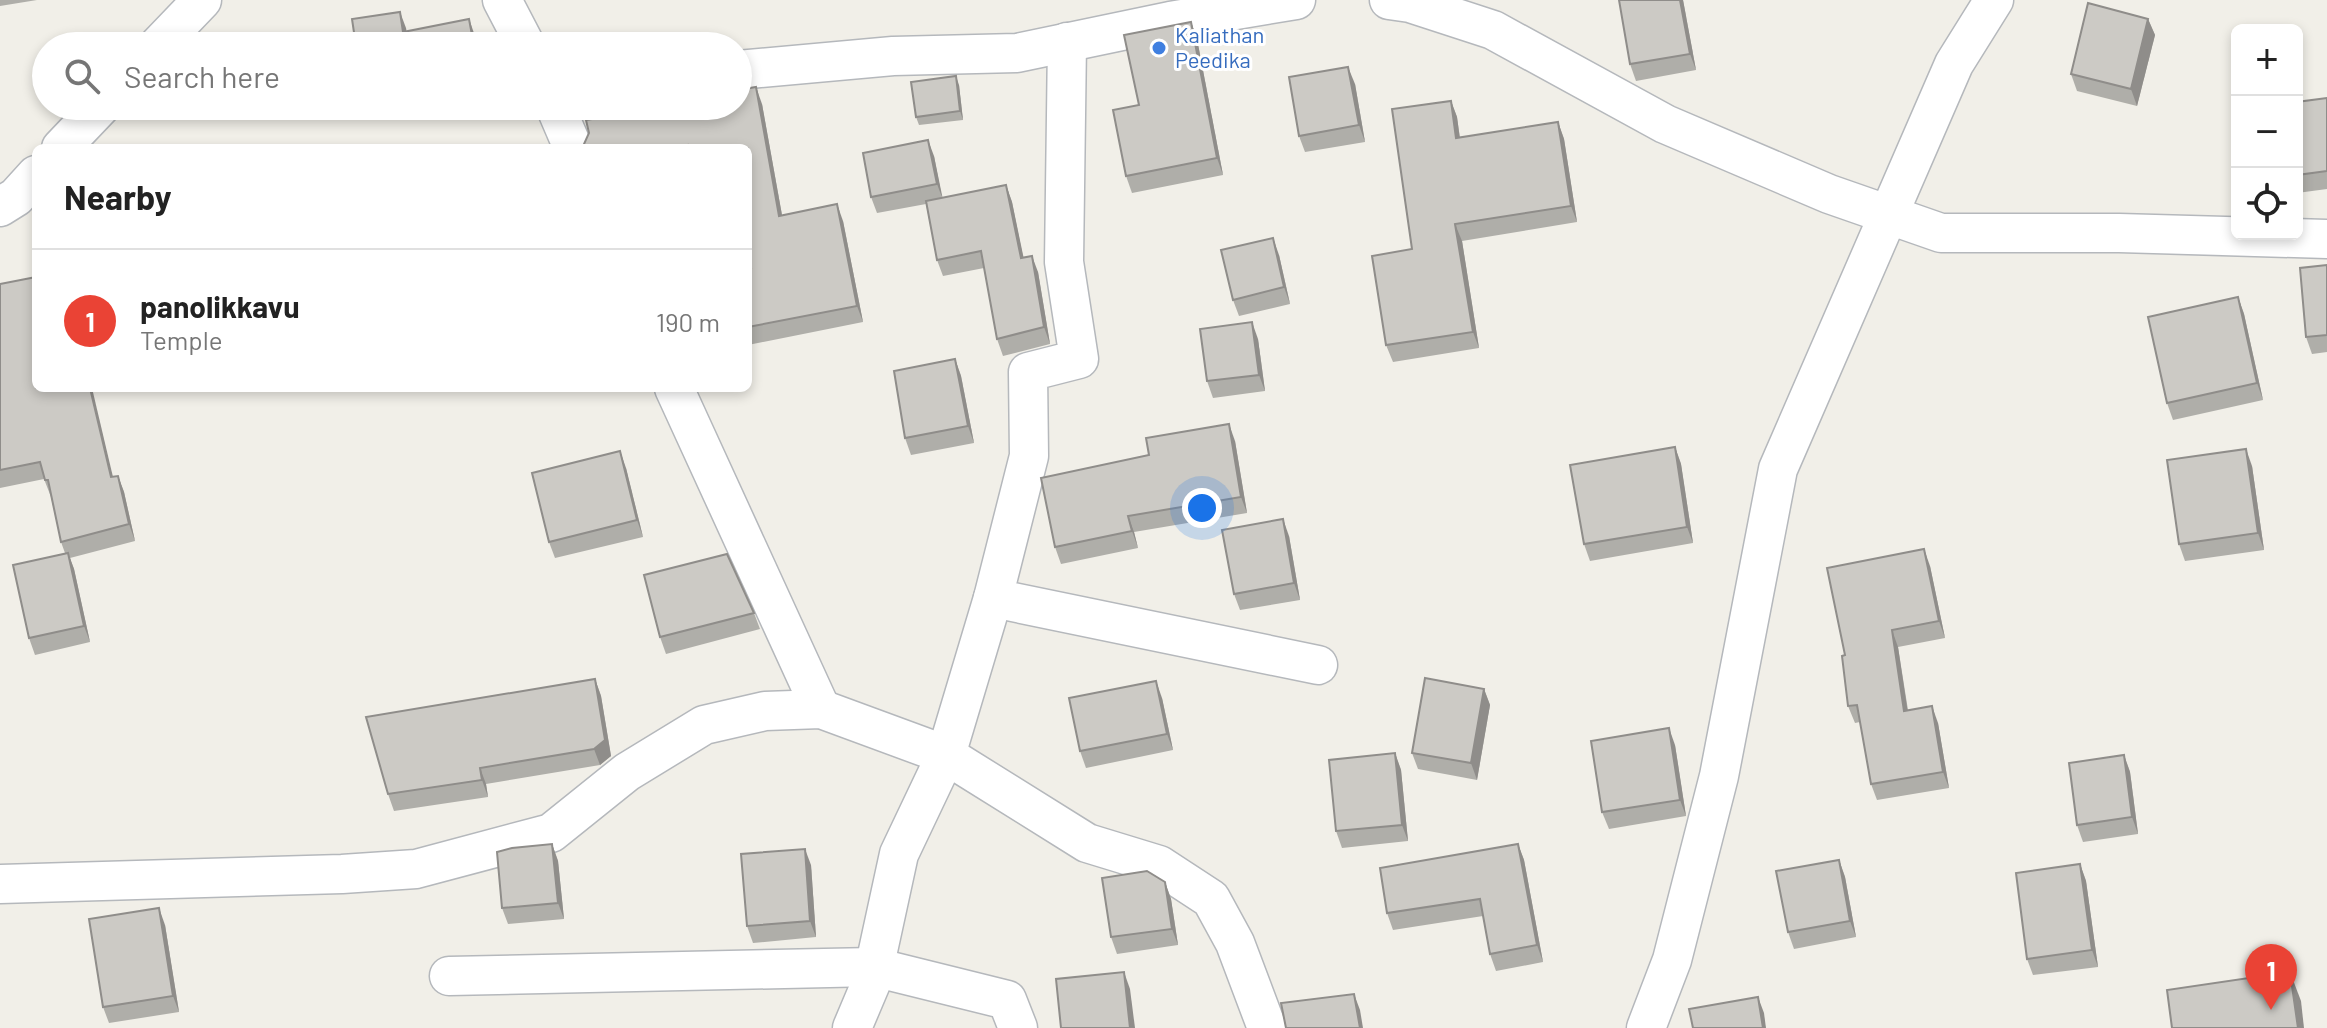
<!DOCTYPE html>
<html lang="en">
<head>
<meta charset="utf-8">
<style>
	body { margin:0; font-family:Barlow,sans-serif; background:#f6f6f6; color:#222 }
	.controls { position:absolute; right:24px; top:24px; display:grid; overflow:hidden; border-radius:12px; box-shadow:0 4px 12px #0003 }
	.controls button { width:72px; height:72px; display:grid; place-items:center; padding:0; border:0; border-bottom:2px solid #e0e0e0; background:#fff; color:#222; font:40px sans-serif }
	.you { position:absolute; left:1202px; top:508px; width:28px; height:28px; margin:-20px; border:6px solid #fff; border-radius:50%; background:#1a73e8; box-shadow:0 0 0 12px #1a73e833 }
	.badge { display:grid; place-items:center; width:52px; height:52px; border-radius:50%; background:#ea4335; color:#fff; font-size:26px; font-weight:700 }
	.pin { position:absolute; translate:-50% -66px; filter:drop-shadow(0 2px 4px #0008) }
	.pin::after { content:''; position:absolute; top:42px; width:28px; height:24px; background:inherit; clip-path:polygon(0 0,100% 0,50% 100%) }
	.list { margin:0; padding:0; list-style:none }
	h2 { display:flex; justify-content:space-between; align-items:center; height:104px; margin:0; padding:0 32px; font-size:34px }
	h2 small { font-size:26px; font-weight:400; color:#767676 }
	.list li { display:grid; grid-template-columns:52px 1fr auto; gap:24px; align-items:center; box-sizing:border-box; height:144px; padding:0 32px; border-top:2px solid #e0e0e0 }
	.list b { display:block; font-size:30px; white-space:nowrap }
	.list p { margin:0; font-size:26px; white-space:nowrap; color:#767676 }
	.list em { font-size:26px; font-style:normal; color:#767676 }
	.icon { flex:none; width:44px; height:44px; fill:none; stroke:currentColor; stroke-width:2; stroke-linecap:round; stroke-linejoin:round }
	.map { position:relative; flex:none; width:2327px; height:1028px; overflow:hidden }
	.search { position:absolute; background:#fff; box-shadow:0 4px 12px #0003; left:32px; top:32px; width:720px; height:88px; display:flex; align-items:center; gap:20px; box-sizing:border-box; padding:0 28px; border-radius:44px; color:#767676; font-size:30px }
	.panel { position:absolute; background:#fff; box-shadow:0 4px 12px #0003; left:32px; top:144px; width:720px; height:248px; border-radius:12px }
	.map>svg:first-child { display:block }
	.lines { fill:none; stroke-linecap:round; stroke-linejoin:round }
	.street-casing { stroke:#b5b8bc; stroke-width:41 }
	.street { stroke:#fff; stroke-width:38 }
	.wall { fill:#afaea9 }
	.shaded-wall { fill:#8f8d8a }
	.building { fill:#cccac5; stroke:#8f8d8a; stroke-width:2 }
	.shop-dot { fill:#3f7fe0; stroke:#fff; stroke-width:3 }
	.labels { text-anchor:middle; stroke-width:6; stroke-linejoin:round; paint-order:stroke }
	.shop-label { font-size:22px; fill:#366cbe; stroke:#fff; text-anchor:start }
</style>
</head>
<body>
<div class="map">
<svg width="2327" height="1028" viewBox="0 0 2327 1028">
	<rect width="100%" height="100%" fill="#f1efe8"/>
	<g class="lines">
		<defs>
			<g id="street">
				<path d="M502 0 526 46"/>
				<path d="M1389 0 1410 3 1493 30 1665 124 1829 194 1941 233H2119L2327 239"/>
				<path d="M158 46 202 0"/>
				<path d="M738 70 893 56 1017 53 1170 21 1296 0"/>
				<path d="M555 106 573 148"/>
				<path d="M61 148 101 106"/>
				<path d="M0 207 16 197 36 175"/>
				<path d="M674 388 821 709"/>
				<path d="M993 598 1318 665"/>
				<path d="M0 884 342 874 416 869 551 833 627 772 704 725 765 711 821 709 946 755 1087 843 1159 865 1211 899 1235 943 1267 1028"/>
				<path d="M449 976 874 967 1007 1000 1018 1028"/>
				<path d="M852 1028 871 983 899 854 946 755 993 598 1029 456 1028 372 1079 359 1064 262 1067 42"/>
				<path d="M1646 1028 1672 960 1719 776 1778 469 1954 64 1994 0"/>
			</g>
		</defs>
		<!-- street casing -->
		<use href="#street" class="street-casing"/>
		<!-- street -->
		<use href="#street" class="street"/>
	</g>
	<!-- wall -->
	<g class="wall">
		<path d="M0 0H37L0 6Z"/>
		<path d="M1683 0 1696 70 1636 81 1630 64Z"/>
		<path d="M2148 19 2155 35 2137 106 2077 91 2071 74Z"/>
		<path d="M1191 22 1197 39 1223 175 1132 193 1126 176 1139 105Z"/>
		<path d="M1355 84 1365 142 1305 152 1299 136Z"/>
		<path d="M959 85 963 120 919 125 916 117Z"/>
		<path d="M2327 98V189L2297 193V102Z"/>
		<path d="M1451 101 1457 117 1460 138 1558 122 1564 139 1577 222 1462 241 1479 348 1393 362 1386 345Z"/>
		<path d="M762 104 782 215 843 221 863 322 748 345V269L751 268 748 148H585Z"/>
		<path d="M425 106H484L429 116Z"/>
		<path d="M934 156 942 198 1006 185 1012 202 1023 257 1038 272 1050 344 1003 356 997 339 984 268 943 276 937 260 926 204 877 213 871 197Z"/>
		<path d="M1279 255 1290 304 1239 316 1233 300Z"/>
		<path d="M2327 265V352L2312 354 2306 337Z"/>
		<path d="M0 284 113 477 118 476 124 492 135 541 70 558 74 569 90 642 35 655 29 638 65 553 61 542 51 497 44 479 0 488Z"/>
		<path d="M2238 297 2244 314 2263 400 2173 420 2167 403Z"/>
		<path d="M1258 339 1265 391 1213 398 1207 381Z"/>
		<path d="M955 359 961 376 974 443 911 455 905 438Z"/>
		<path d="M1235 441 1247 513 1134 532 1138 548 1061 564 1055 547Z"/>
		<path d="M1675 447 1681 464 1693 543 1590 561 1584 544Z"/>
		<path d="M2252 466 2264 550 2185 561 2179 544Z"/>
		<path d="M626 468 643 537 555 558 549 542Z"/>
		<path d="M1289 536 1300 600 1240 610 1234 594Z"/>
		<path d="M1930 566 1945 638 1898 647 1908 710 1938 723 1949 788 1877 800 1871 784 1860 722 1855 723 1848 706 1845 655Z"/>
		<path d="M754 613 760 629 666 654 660 637Z"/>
		<path d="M595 679 601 696 611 756 600 765 486 784 488 797 394 811 388 794Z"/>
		<path d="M1484 689 1490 705 1477 780 1418 769 1412 753Z"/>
		<path d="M1162 698 1173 750 1086 768 1080 751Z"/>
		<path d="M1675 745 1686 816 1609 829 1602 812Z"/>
		<path d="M1395 753 1401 770 1408 841 1342 848 1336 831Z"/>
		<path d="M2124 755 2130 772 2138 834 2083 842 2077 825Z"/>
		<path d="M552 844 558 861 564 919 508 924 502 908Z"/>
		<path d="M1518 844 1524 860 1543 962 1496 971 1490 954 1483 916 1393 930 1387 913Z"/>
		<path d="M1839 860 1845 877 1856 937 1794 949 1788 932Z"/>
		<path d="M2080 864 2086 881 2098 967 2033 975 2027 959Z"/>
		<path d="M811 865 816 937 753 943 747 926Z"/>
		<path d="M1165 882 1171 899 1178 945 1117 954 1111 937Z"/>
		<path d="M165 925 179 1012 109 1023 103 1007Z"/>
	</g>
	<!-- shaded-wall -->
	<g class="shaded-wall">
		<path d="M1680 0H1683L1696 70 1690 54Z"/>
		<path d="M400 12 406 28 409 46 403 32Z"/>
		<path d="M469 19 475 36 477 46H474Z"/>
		<path d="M2148 19 2155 35 2137 106 2131 89Z"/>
		<path d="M1191 22 1197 39 1223 175 1217 158Z"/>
		<path d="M1348 67 1355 84 1365 142 1359 125Z"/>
		<path d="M956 76 959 85 963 120 960 111Z"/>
		<path d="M756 87 762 104 785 232 779 216Z"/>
		<path d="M1451 101 1457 117 1462 155 1456 138Z"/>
		<path d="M1558 122 1564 139 1577 222 1571 206Z"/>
		<path d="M928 140 934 156 943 200 937 184Z"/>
		<path d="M1006 185 1012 202 1027 274 1021 258Z"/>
		<path d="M837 204 843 221 863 322 857 306Z"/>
		<path d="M1455 224 1462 241 1479 348 1473 332Z"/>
		<path d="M1273 238 1279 255 1290 304 1284 287Z"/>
		<path d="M1032 256 1038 272 1050 344 1044 327Z"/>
		<path d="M2238 297 2244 314 2263 400 2257 383Z"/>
		<path d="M1252 322 1258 339 1265 391 1259 375Z"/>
		<path d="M955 359 961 376 974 443 968 426Z"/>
		<path d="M90 388H92L117 494 111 477Z"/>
		<path d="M1229 424 1235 441 1247 513 1241 497Z"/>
		<path d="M1675 447 1681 464 1693 543 1687 527Z"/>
		<path d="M2246 449 2252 466 2264 550 2258 533Z"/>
		<path d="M620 451 626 468 643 537 637 520Z"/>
		<path d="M118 476 124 492 135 541 129 524Z"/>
		<path d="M1128 516 1134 532 1138 548 1132 531Z"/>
		<path d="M1283 519 1289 536 1300 600 1294 583Z"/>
		<path d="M1924 549 1930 566 1945 638 1939 621Z"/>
		<path d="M68 553 74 569 90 642 84 626Z"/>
		<path d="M1892 630 1898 647 1910 727 1904 711Z"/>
		<path d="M595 679 601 696 611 756 600 765 594 749Z"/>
		<path d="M1156 681 1162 698 1173 750 1167 734Z"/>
		<path d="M1484 689 1490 705 1477 780 1471 763Z"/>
		<path d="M1932 706 1938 723 1949 788 1943 772Z"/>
		<path d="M1669 728 1675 745 1686 816 1680 800Z"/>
		<path d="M1395 753 1401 770 1408 841 1402 825Z"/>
		<path d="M2124 755 2130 772 2138 834 2132 817Z"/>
		<path d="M480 768 486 784 488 797 482 780Z"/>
		<path d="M552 844 558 861 564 919 558 903Z"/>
		<path d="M1518 844 1524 860 1543 962 1537 945Z"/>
		<path d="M805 849 811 865 816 937 810 921Z"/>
		<path d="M1839 860 1845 877 1856 937 1850 921Z"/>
		<path d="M2080 864 2086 881 2098 967 2092 950Z"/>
		<path d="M1165 882 1171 899 1178 945 1172 929Z"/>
		<path d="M159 908 165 925 179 1012 173 996Z"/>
		<path d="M1124 972 1130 989 1135 1028H1130Z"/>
		<path d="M2290 972 2301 1001 2304 1028H2298Z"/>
		<path d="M1354 994 1360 1010 1363 1028H1360Z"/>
		<path d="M1758 997 1764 1013 1766 1028H1763Z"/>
	</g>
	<!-- building -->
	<g class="building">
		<path d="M1619 0H1680L1690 54 1630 64Z"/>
		<path d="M2088 3 2148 19 2131 89 2071 74Z"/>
		<path d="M400 12 403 32 469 19 474 46H356L352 19Z"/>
		<path d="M1191 22 1217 158 1126 176 1113 110 1139 105 1124 35Z"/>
		<path d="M1348 67 1359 125 1299 136 1289 77Z"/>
		<path d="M956 76 960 111 916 117 911 82Z"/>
		<path d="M756 87 779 216 837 204 857 306 748 327V269L751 268 748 255V148H689L688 145 672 148H585L584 144 589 133 586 120 670 106H738V90Z"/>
		<path d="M2327 98V171L2297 175V102Z"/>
		<path d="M1451 101 1456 138 1558 122 1571 206 1455 224 1473 332 1386 345 1372 256 1412 249 1392 109Z"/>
		<path d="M928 140 937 184 871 197 863 153Z"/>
		<path d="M1006 185 1021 258 1032 256 1044 327 997 339 981 251 937 260 926 201Z"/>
		<path d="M1273 238 1284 287 1233 300 1221 250Z"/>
		<path d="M2327 265V335L2306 337 2300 268Z"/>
		<path d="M36 277V388H90L111 477 118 476 129 524 61 542 48 480H45L40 462 0 470V284Z"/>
		<path d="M2238 297 2257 383 2167 403 2148 317Z"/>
		<path d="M1252 322 1259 375 1207 381 1200 329Z"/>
		<path d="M955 359 968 426 905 438 894 371Z"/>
		<path d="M1229 424 1241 497 1128 516 1132 531 1055 547 1041 478 1149 455 1146 438Z"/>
		<path d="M1675 447 1687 527 1584 544 1570 465Z"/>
		<path d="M2246 449 2258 533 2179 544 2167 460Z"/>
		<path d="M620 451 637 520 549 542 532 473Z"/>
		<path d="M1283 519 1294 583 1234 594 1222 530Z"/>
		<path d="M1924 549 1939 621 1892 630 1904 711 1932 706 1943 772 1871 784 1857 705 1848 706 1842 656 1845 655 1827 568Z"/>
		<path d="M68 553 84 626 29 638 13 565Z"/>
		<path d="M727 554 754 613 660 637 644 575Z"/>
		<path d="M1425 678 1484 689 1471 763 1412 753Z"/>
		<path d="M595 679 605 740 594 749 480 768 482 780 388 794 366 717Z"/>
		<path d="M1156 681 1167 734 1080 751 1069 698Z"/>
		<path d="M1669 728 1680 800 1602 812 1591 741Z"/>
		<path d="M1395 753 1402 825 1336 831 1329 760Z"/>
		<path d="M2124 755 2132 817 2077 825 2069 763Z"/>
		<path d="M552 844 558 903 502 908 497 852 512 848Z"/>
		<path d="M1518 844 1537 945 1490 954 1480 899 1387 913 1380 868Z"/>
		<path d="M805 849 810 921 747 926 741 854Z"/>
		<path d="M1839 860 1850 921 1788 932 1776 871Z"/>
		<path d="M2080 864 2092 950 2027 959 2016 873Z"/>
		<path d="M1147 871 1165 882 1172 929 1111 937 1102 878Z"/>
		<path d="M159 908 173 996 103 1007 89 919Z"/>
		<path d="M1124 972 1130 1028H1061L1056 979Z"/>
		<path d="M2290 972 2298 1028H2172L2167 990Z"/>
		<path d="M1354 994 1360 1028H1286L1281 1003Z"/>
		<path d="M1758 997 1763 1028H1693L1689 1009Z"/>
	</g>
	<!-- markers -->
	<circle class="shop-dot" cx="1159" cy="48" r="8"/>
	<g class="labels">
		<!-- shop labels -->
		<g class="shop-label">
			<text x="1175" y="43">Kaliathan<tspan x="1175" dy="25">Peedika</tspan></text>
		</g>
	</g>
</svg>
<div class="controls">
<button>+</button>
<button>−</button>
<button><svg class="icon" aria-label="locate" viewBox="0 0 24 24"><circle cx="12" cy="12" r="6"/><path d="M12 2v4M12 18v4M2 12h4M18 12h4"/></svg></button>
</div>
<div class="you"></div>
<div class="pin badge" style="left:2271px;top:1010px">1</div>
<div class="search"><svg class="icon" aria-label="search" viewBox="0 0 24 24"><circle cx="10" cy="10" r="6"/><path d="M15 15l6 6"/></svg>Search here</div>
<section class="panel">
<h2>Nearby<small></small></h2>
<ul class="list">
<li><span class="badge">1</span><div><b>panolikkavu</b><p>Temple</p></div><em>190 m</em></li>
</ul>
</section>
</div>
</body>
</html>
